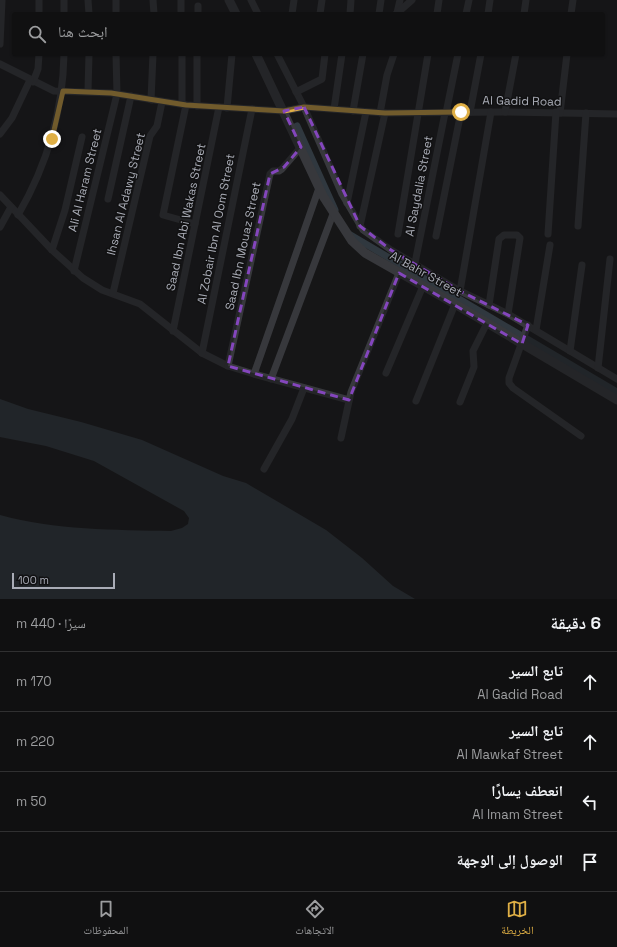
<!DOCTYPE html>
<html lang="ar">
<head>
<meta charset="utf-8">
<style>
	body { margin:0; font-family:"Space Grotesk","Noto Naskh Arabic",sans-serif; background:#1e1e1f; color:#f1f3f6; direction:rtl }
	.scale { position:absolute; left:12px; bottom:10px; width:103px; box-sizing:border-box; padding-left:4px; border:2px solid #a9acb6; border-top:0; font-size:11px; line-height:14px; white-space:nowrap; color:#a9acb6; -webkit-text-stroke:3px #111112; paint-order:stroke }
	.stop { position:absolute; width:12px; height:12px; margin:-9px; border:3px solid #dfaf45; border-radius:50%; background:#fff }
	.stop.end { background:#dfaf45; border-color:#fff; box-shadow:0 1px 4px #0008 }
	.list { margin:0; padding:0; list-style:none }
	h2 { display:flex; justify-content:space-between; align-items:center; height:52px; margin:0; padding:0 16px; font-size:17px }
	h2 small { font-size:13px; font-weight:400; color:#9c9d9f }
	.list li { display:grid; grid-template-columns:26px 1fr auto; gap:12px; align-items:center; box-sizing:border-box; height:60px; padding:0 16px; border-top:1px solid #303031 }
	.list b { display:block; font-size:15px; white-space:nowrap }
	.list p { margin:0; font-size:13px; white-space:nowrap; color:#9c9d9f }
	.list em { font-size:13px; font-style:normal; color:#9c9d9f }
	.icon { flex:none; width:22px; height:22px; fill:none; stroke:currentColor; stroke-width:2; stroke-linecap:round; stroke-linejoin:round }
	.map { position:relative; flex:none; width:617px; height:599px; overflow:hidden; direction:ltr }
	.search { position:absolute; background:#101011; box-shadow:0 1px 3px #0004; left:12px; right:12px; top:12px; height:44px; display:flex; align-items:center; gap:10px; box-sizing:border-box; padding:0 14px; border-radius:4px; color:#9c9d9f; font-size:15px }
	.sheet { height:292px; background:#101011 }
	nav { display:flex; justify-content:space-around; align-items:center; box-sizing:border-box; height:56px; border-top:1px solid #303031; background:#101011; font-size:11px; color:#9c9d9f }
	nav a { display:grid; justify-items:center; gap:2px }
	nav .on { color:#dfaf45 }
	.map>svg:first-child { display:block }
	.water { fill:#30383f }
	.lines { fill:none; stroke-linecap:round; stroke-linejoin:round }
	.canal { stroke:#30383f; stroke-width:7 }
	.minor { stroke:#37383c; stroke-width:7 }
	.tertiary { stroke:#37383c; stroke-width:9 }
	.route { stroke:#dfaf45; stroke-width:5 }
	.marked { fill:none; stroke:#8446bd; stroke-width:3; stroke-dasharray:8 5; stroke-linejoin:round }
	.labels { text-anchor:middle; stroke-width:3; stroke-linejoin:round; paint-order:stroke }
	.street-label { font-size:12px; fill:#a9acb6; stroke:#111112 }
</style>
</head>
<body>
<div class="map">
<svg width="617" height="599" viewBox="0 0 617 599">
	<rect width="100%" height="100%" fill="#161617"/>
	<!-- water -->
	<path class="water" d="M0 399 28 409 81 422 142 440 223 476 246 483 326 530 362 558 393 586 415 599H0V515C55 530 114 530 171 531L182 528 188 524 189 518 184 511 94 461 46 446 0 437Z"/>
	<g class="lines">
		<!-- canal -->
		<g class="canal">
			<path d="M297 126 335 210"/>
			<path d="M347 233 617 392"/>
		</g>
		<!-- minor -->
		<g class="minor">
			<path d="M39 0V14"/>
			<path d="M64 0V14"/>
			<path d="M88 0 89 14"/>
			<path d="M116 0V14"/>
			<path d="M153 0 154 14"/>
			<path d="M181 0V14"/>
			<path d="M251 0 258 14"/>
			<path d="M397 13 400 0"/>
			<path d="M198 14V6"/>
			<path d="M292 14 294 0"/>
			<path d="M320 14 322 0"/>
			<path d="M350 14 351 0"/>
			<path d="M379 14 381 0"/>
			<path d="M396 14 412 0"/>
			<path d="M437 14 439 0"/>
			<path d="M466 14 469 0"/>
			<path d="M488 14 490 0"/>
			<path d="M524 14 526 0"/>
			<path d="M571 14 573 0"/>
			<path d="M0 44 2 0"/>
			<path d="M182 54V104"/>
			<path d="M277 54 304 107 342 194 363 230 391 250 460 291 508 314 617 379"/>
			<path d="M0 64 54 91 111 93 186 105 284 111 304 107 385 113 505 112 617 114"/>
			<path d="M33 82 38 69 39 54"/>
			<path d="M88 91 89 54"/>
			<path d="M296 92 322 79 325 54"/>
			<path d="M151 100 153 54"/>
			<path d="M186 105 163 215 195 224"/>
			<path d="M197 106V54"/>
			<path d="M227 108 232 54"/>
			<path d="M334 109 342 54"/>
			<path d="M353 111 363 54"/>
			<path d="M470 112 481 54"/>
			<path d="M505 112 516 54"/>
			<path d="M380 113 387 75 394 54"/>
			<path d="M446 113 458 54"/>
			<path d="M560 113 567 54"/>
			<path d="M0 134 12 118 30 80"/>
			<path d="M0 195 52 250 83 278 102 290 140 304 202 353 228 366 254 374 349 400"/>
			<path d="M108 199 131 96"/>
			<path d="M347 203 366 112"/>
			<path d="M18 215C47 165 63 112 64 54"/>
			<path d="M360 226 385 113"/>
			<path d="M578 226 586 113"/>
			<path d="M0 227 11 207"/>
			<path d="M398 234 428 54"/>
			<path d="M548 234 556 112"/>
			<path d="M436 236 461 112"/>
			<path d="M52 250 65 210 82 137"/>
			<path d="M415 263 445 113"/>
			<path d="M74 271 117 94 116 54"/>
			<path d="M460 291 491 112"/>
			<path d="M113 293 150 136 157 126 162 102"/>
			<path d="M489 305 499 239 504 235H517L520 238 508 314"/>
			<path d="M528 325 509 378V383L513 388 581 436"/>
			<path d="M536 330 550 245"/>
			<path d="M173 331 219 107"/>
			<path d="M570 351 582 265"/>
			<path d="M202 353 252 109"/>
			<path d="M228 366 270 174 273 171H279L282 169 301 147"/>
			<path d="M598 368 610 259"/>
			<path d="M386 373 423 286"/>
			<path d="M254 374 319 188"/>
			<path d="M271 379 333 214"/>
			<path d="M416 401 455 304"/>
			<path d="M460 402 474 367 473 351 487 323"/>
			<path d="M341 438 351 392 399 273"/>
			<path d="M264 469 292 419 304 388"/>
		</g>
		<!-- tertiary -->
		<g class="tertiary">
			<path d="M229 0 236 14"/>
			<path d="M256 54 323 196 352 241 365 253 455 304 617 400"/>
		</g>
	</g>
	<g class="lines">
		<!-- route -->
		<path class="route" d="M52 139 63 91 111 93 186 105 284 111 304 107 385 113 461 112"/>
	</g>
	<!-- marked area -->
	<path d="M0 0H617V599H0ZM304 107 360 226 391 250 460 291 528 325 522 344 399 273 349 400 228 366 270 174 284 167 301 147 284 111Z" fill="#161617" fill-opacity=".55" fill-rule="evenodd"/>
	<path class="marked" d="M304 107 360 226 391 250 460 291 528 325 522 344 399 273 349 400 228 366 270 174 284 167 301 147 284 111Z"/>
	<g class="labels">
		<!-- street labels -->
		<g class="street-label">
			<text transform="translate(522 101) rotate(1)" y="4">Al Gadid Road</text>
			<text transform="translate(85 180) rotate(-76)" y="4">Ali Al Haram Street</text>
			<text transform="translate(419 186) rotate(-79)" y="4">Al Saydalia Street</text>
			<text transform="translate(126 194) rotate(-76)" y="4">Ihsan Al Adawy Street</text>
			<text transform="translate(186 217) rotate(-78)" y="4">Saad Ibn Abi Wakas Street</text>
			<text transform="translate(216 229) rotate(-79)" y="4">Al Zobair Ibn Al Oom Street</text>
			<text transform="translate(243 246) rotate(-78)" y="4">Saad Ibn Mouaz Street</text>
			<text transform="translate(426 274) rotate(29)" y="4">Al Bahr Street</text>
		</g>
	</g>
</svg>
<div class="scale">100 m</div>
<div class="stop" style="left:461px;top:112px"></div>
<div class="stop end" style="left:52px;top:139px"></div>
<div class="search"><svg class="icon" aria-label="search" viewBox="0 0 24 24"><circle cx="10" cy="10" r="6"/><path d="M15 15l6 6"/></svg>ابحث هنا</div>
</div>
<section class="sheet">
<h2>6 دقيقة<small>سيرًا · 440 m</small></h2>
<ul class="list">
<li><svg class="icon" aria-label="ahead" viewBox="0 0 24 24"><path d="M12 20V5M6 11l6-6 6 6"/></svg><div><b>تابع السير</b><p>Al Gadid Road</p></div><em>170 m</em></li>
<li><svg class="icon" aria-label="ahead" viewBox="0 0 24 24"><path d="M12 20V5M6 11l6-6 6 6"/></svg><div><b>تابع السير</b><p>Al Mawkaf Street</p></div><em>220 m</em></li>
<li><svg class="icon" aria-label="left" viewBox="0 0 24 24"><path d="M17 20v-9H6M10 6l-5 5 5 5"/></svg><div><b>انعطف يسارًا</b><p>Al Imam Street</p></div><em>50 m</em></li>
<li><svg class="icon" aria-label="arrive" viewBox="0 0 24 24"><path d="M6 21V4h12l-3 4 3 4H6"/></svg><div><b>الوصول إلى الوجهة</b></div></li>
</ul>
</section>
<nav>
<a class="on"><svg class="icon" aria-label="map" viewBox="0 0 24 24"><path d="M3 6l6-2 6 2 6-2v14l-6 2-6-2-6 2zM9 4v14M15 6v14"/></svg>الخريطة</a>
<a><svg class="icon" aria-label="directions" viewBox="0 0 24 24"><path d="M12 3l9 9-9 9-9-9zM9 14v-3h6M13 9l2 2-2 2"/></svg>الاتجاهات</a>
<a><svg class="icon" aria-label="saved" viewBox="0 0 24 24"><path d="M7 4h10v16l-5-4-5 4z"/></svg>المحفوظات</a>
</nav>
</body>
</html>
